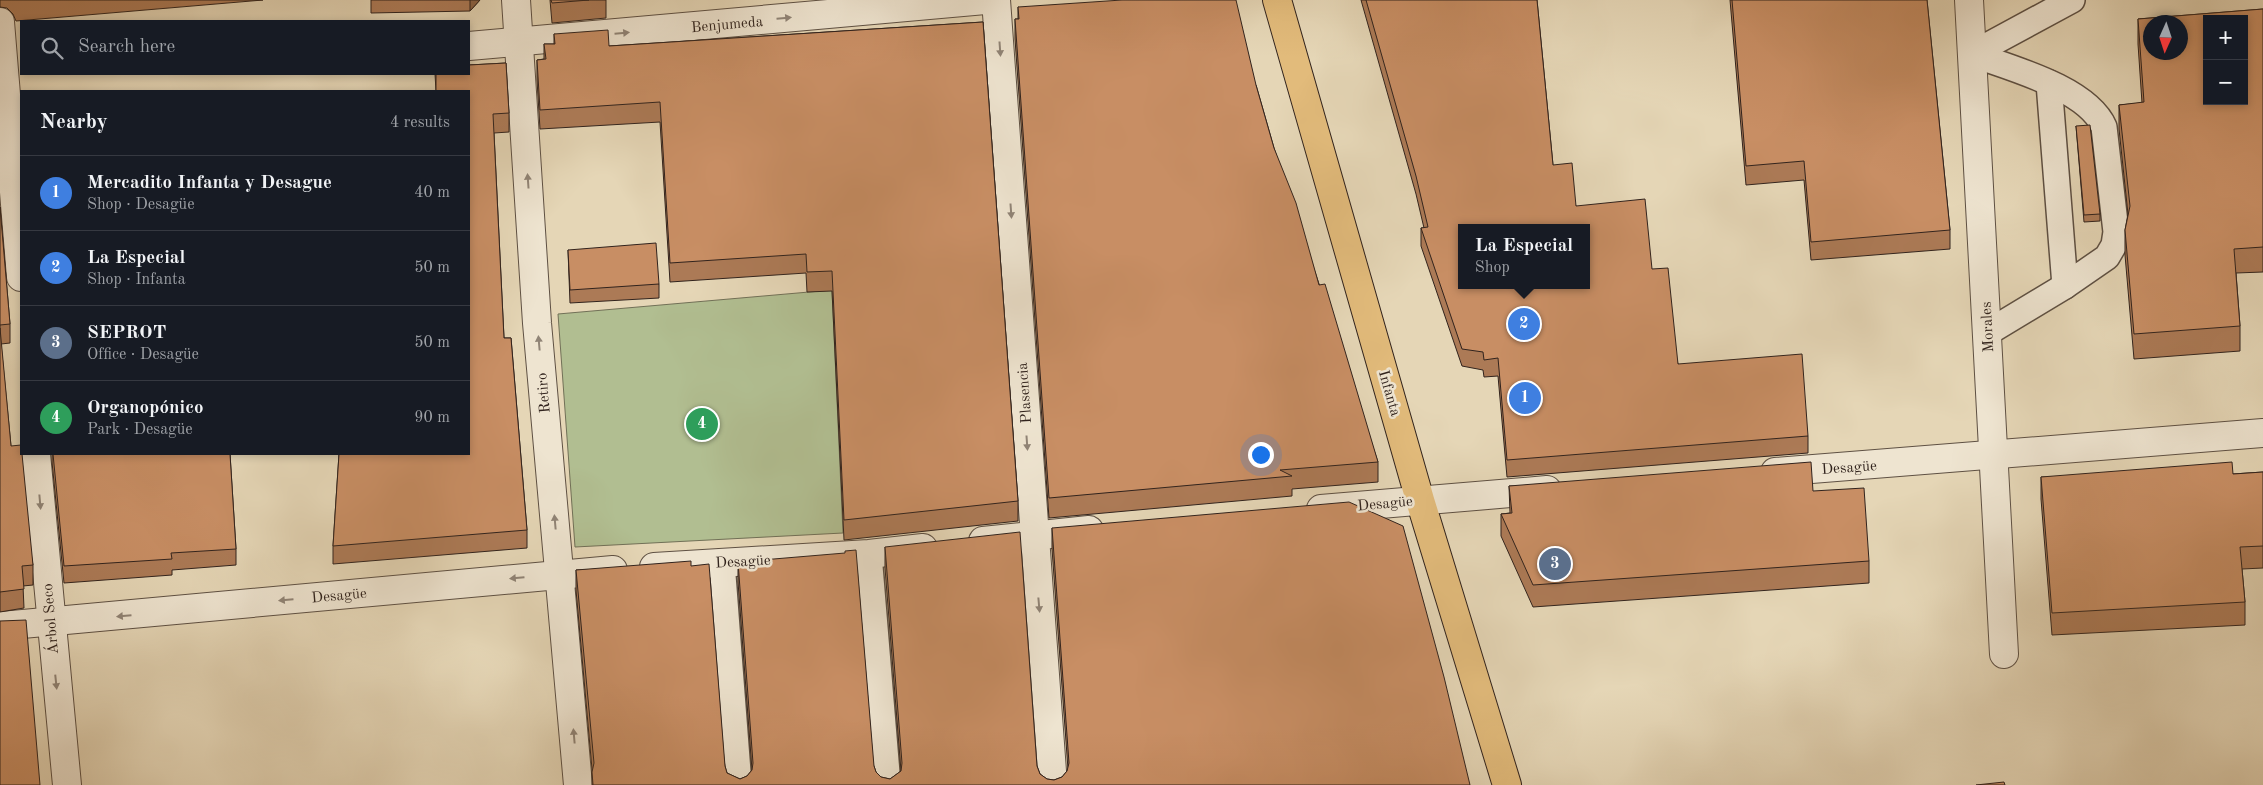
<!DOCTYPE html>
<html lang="en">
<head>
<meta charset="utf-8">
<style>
	body { margin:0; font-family:"Old Standard TT",serif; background:#242831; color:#f1f3f6 }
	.controls { position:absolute; right:15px; top:15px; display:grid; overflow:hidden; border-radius:0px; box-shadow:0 2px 8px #0003 }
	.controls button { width:45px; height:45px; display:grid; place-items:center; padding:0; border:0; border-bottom:1px solid #363941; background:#171b24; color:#f1f3f6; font:25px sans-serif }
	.compass { position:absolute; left:2143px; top:15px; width:45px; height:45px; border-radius:50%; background:#171b24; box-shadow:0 2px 8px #0003; rotate:183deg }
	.you { position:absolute; left:1260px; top:454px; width:18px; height:18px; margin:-12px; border:4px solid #fff; border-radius:50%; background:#1a73e8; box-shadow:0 0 0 8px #1a73e833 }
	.badge { display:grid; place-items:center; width:32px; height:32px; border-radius:50%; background:#b45309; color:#fff; font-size:16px; font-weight:700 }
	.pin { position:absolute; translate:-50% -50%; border:2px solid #fff; box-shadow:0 1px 5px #0006 }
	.popup { position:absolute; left:1458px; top:224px; width:132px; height:65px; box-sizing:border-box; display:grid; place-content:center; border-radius:0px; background:#171b24; filter:drop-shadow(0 1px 4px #0005); font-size:16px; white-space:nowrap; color:#9ea1a6 }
	.popup b { font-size:19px; color:#f1f3f6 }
	.popup::after { content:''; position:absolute; left:50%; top:100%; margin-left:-10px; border:10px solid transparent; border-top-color:#171b24 }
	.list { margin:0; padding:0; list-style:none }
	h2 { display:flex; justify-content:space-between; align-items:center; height:65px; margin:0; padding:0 20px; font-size:21px }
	h2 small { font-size:16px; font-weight:400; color:#9ea1a6 }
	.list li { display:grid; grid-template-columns:32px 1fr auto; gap:15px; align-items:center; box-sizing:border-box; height:75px; padding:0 20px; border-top:1px solid #363941 }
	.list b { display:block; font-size:19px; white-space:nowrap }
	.list p { margin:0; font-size:16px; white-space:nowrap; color:#9ea1a6 }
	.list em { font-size:16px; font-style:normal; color:#9ea1a6 }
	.icon { flex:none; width:28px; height:28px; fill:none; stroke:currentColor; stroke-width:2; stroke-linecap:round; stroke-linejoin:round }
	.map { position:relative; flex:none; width:2263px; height:785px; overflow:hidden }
	.search { position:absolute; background:#171b24; box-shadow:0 2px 8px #0003; left:20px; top:20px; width:450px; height:55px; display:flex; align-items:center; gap:12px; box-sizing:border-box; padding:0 18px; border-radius:0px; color:#9ea1a6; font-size:19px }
	.panel { position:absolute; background:#171b24; box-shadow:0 2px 8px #0003; left:20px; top:90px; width:450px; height:365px; border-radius:0px }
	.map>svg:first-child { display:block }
	.green { fill:#b1be91; stroke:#717057 }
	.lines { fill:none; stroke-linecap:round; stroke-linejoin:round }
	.service-casing { stroke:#5e5043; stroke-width:28 }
	.minor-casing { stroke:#5e5043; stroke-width:30 }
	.primary-casing { stroke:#31231d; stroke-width:30 }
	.service { stroke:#eee4d0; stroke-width:25 }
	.minor { stroke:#eee4d0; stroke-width:28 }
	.primary { stroke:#e2bb7b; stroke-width:28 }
	.wall { fill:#ac7a56; stroke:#31231d }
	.shaded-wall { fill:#8c6346; stroke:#31231d }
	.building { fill:#c88e64; stroke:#31231d; fill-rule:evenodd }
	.oneway { fill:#908476 }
	.labels { text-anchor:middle; stroke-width:5; stroke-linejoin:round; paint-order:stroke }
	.street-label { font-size:15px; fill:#31231d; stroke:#eee4d0 }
</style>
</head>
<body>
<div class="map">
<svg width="2263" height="785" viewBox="0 0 2263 785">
	<rect width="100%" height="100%" fill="#e5d6b6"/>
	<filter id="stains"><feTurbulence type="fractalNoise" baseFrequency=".004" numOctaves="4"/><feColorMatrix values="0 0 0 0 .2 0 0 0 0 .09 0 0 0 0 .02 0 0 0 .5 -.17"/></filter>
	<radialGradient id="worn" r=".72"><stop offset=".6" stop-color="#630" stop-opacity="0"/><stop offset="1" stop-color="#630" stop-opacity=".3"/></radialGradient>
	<!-- green -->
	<path class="green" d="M832 290 843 533 575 547 558 314Z"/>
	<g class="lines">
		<defs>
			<g id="service">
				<path d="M1972 54C2010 68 2087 88 2104 127L2116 232 2114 245 2107 257 2065 286 1987 333"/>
				<path d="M1972 54 2072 0"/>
				<path d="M2049 83 2065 286"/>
				<path d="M869 554 888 785"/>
				<path d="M722 562 739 785"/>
			</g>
			<g id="minor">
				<path d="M516 0 537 323 578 785"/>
				<path d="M996 0 1053 785"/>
				<path d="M1969 0 2004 654"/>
				<path d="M0 22 21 277"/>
				<path d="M469 46 985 0"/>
				<path d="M36 454 67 785"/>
				<path d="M1775 472 2263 433"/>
				<path d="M1321 509 1547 490"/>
				<path d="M983 541 1089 530"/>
				<path d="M654 567 869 554 923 548"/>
				<path d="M0 626 613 570"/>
			</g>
			<path id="primary" d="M1277 0 1420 500 1507 785"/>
		</defs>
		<!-- service casing -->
		<use href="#service" class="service-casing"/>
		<!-- minor casing -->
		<use href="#minor" class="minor-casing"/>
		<!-- primary casing -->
		<use href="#primary" class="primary-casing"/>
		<!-- service -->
		<use href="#service" class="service"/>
		<!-- minor -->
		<use href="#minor" class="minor"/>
		<!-- primary -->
		<use href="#primary" class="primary"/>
	</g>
	<!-- wall -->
	<g class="wall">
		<path d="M0 0H263L16 21 13 14 7 8 0 7Z"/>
		<path d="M371 0H480L470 11 371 13Z"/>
		<path d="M550 0H606V18L552 23Z"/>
		<path d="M1361 0H1537L1553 165 1576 206 1652 269 1678 364 1808 436V453L1507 477 1498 376 1484 377 1483 370 1462 366 1421 246V228H1424L1416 194Z"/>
		<path d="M1730 0H1927L1950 230V249L1811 260 1804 180 1746 185Z"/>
		<path d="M1018 7 1256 85 1274 148 1378 462V482L1292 489V496L1049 518 1015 39V19H1018Z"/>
		<path d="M2263 9V272L2236 273 2240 326V351L2134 359 2125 255V230L2128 214 2119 129V105L2142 103 2138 44V19Z"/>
		<path d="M983 22 1018 501V521L844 540 832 291 807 292 806 273 670 282 660 122 540 129 537 80V60L544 59V44H554V34L609 46Z"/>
		<path d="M506 63 509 113V132L494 133 504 338H511L527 530V548L333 564V546L339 454H469V91H436L435 74H469V65Z"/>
		<path d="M2076 126 2100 214V221L2084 222Z"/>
		<path d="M0 207 10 324V343L1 344 11 446 33 565V585L23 586 24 608 0 612Z"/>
		<path d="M568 250 659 284V298L570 303Z"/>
		<path d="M52 454H230L236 549V565L172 570V575L64 583 52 462Z"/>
		<path d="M2263 472V568L2242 569 2245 602V625L2052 635 2041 499V477L2233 474Z"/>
		<path d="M1509 486 1813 491 1869 561V583L1533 607 1501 536V514L1510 513Z"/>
		<path d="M1052 528 1470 785H592V769L576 590V570L691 566 725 766 727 773 740 779 747 776 752 770 738 582V562L874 766 876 772 881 777 890 779 901 771 885 568V547L1037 766 1040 774 1047 779 1054 780 1062 777 1067 771 1068 769 1052 549Z"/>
	</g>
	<!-- shaded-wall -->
	<path class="shaded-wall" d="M470 0H480L470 11Z"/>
	<!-- building -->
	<g class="building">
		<path d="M551 0H589L552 3Z"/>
		<path d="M1122 0H1236L1256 85 1274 148 1296 203 1319 285 1325 284 1378 462 1280 470 1292 476 1049 498 1015 19H1019L1018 7Z"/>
		<path d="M1366 0H1537L1553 165 1572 163 1576 206 1645 199 1652 269 1668 268 1678 364 1802 354 1808 436 1507 460 1498 358 1484 360 1483 352 1462 349 1421 228 1428 227 1416 176ZM1462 228H1586V285H1462Z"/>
		<path d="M1732 0H1927L1950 230 1811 242 1804 161 1746 166Z"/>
		<path d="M2263 9V247L2234 249 2240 326 2134 334 2125 230 2130 206 2119 105 2144 102 2138 19ZM2207 19H2244V101H2207ZM2150 22H2180V52H2150Z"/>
		<path d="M983 22 1018 501 844 520 832 271 807 272 806 254 670 263 660 102 540 110 537 60 546 59 544 44H555L554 34 608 30 609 46Z"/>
		<path d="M506 63 509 113 493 114 504 338H511L527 530 333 546 339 454H469V91H436V74H469V65Z"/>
		<path d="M2090 125 2100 214 2084 215 2076 126Z"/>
		<path d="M0 207 10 324 0 325Z"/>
		<path d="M656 243 659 284 570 290 568 250Z"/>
		<path d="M0 328 11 446 21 445V454H22L33 565 22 566 24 589 0 592Z"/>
		<path d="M53 454H230L236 549 171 553 172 559 64 566Z"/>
		<path d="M1811 462 1813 491 1864 488 1869 561 1533 585 1501 514 1512 513 1509 486Z"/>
		<path d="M2232 462 2233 474 2263 472V546L2240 547 2245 602 2052 613 2041 477Z"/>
		<path d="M1349 502 1403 526 1444 677 1470 785H593L592 772 594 763 576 570 691 561V566L709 564 725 766 727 773 740 779 747 776 752 770 753 763 738 562 845 553V551L856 550 874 766 876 772 881 777 890 779 901 771 902 763 885 547 1020 532 1037 766 1040 774 1047 779 1054 780 1062 777 1067 771 1069 763 1052 528Z"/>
		<path d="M26 620 40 785H0V621Z"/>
		<path d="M2004 782 2005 785H1976Z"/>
	</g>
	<!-- one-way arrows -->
	<defs><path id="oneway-solid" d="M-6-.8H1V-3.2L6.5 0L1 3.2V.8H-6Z" transform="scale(1.25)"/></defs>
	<g class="oneway">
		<use href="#oneway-solid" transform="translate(784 18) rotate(-5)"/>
		<use href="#oneway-solid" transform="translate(622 33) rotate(-5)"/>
		<use href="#oneway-solid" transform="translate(1000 49) rotate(86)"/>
		<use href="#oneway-solid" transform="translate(528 181) rotate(-94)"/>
		<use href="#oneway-solid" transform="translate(1011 211) rotate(86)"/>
		<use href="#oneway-solid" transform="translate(539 343) rotate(-95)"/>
		<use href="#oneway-solid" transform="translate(1027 443) rotate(86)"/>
		<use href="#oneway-solid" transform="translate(40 502) rotate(85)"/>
		<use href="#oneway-solid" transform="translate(555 522) rotate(-95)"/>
		<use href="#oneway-solid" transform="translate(517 578) rotate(175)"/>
		<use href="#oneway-solid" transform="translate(286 600) rotate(175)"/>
		<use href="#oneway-solid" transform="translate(1039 605) rotate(85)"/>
		<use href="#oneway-solid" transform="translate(124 616) rotate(175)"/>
		<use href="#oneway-solid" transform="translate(56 682) rotate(84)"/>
		<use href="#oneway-solid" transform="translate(574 736) rotate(-95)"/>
	</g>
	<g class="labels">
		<!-- street labels -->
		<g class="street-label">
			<text transform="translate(727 24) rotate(-5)" y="5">Benjumeda</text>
			<text transform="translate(1987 327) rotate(-93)" y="5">Morales</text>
			<text transform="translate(543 393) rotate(-95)" y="5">Retiro</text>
			<text transform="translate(1024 393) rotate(-94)" y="5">Plasencia</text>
			<text transform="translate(1390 393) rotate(74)" y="5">Infanta</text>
			<text transform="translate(1849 467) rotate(-4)" y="5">Desagüe</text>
			<text transform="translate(1385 503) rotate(-5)" y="5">Desagüe</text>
			<text transform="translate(743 561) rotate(-3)" y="5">Desagüe</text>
			<text transform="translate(339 595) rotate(-5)" y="5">Desagüe</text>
			<text transform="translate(50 619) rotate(-95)" y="5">Árbol Seco</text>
		</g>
	</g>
	<rect width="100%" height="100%" filter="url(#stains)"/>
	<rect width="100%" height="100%" fill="url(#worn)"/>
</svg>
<div class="controls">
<button>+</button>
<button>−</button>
</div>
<svg class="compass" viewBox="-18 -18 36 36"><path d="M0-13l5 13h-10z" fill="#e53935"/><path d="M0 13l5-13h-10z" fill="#9ea1a6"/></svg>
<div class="you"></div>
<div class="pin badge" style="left:1525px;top:398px;background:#3f7fe0">1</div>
<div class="pin badge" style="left:1524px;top:324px;background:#3f7fe0">2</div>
<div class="popup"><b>La Especial</b>Shop</div>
<div class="pin badge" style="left:1555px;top:564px;background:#5c6f8a">3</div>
<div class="pin badge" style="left:702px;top:424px;background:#2e9e5b">4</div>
<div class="search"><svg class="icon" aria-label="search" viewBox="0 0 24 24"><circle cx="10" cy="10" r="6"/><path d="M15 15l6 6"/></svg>Search here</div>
<section class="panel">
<h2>Nearby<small>4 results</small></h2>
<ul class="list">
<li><span class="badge" style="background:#3f7fe0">1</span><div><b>Mercadito Infanta y Desague</b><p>Shop · Desagüe</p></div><em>40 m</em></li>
<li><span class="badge" style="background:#3f7fe0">2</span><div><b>La Especial</b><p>Shop · Infanta</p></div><em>50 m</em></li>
<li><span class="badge" style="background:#5c6f8a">3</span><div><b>SEPROT</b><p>Office · Desagüe</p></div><em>50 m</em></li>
<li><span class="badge" style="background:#2e9e5b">4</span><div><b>Organopónico</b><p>Park · Desagüe</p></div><em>90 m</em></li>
</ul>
</section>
</div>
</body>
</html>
